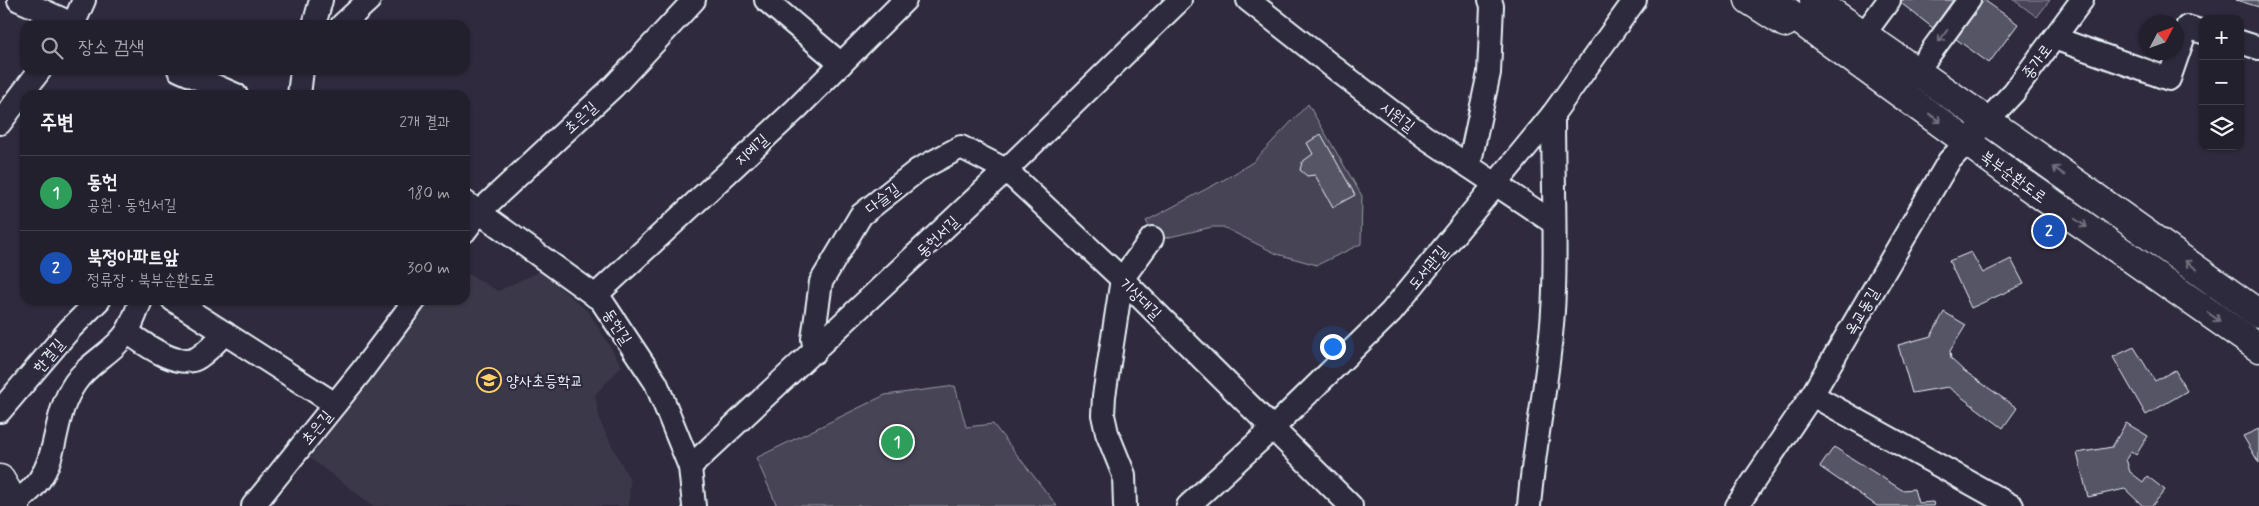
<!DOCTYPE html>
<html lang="ko">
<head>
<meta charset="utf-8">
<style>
	body { margin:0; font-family:Mynerve,"Poor Story",sans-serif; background:#2f2d3a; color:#f1f3f6 }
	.controls { position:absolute; right:15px; top:15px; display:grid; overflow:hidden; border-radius:10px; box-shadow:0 1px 4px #0004 }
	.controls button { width:45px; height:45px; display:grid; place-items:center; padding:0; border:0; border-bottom:1px solid #403e4a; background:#23202e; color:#f1f3f6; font:25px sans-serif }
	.compass { position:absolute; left:2139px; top:15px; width:45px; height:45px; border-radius:50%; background:#23202e; box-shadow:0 1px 4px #0004; rotate:49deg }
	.you { position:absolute; left:1332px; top:346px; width:18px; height:18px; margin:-12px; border:4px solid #fff; border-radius:50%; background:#1a73e8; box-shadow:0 0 0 8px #1a73e833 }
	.badge { display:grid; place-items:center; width:32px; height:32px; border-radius:50%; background:#ea580c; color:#fff; font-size:16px; font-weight:700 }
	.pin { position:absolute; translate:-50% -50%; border:2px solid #fff; box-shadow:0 1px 5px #0006 }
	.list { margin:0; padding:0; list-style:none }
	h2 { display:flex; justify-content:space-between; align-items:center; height:65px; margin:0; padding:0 20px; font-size:21px }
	h2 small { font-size:16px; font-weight:400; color:#a3a3aa }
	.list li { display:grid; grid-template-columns:32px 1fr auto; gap:15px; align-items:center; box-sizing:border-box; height:75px; padding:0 20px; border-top:1px solid #403e4a }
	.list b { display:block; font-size:19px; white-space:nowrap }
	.list p { margin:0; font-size:16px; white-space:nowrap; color:#a3a3aa }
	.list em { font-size:16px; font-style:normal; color:#a3a3aa }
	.icon { flex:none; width:28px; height:28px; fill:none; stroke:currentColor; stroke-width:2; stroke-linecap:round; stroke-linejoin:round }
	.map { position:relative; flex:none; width:2259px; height:506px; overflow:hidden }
	.search { position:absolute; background:#23202e; box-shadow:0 1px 4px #0004; left:20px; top:20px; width:450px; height:55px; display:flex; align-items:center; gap:12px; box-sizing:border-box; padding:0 18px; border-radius:15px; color:#a3a3aa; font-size:19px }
	.panel { position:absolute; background:#23202e; box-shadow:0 1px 4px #0004; left:20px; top:90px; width:450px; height:215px; border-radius:15px }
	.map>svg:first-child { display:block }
	.built { fill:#3b3749 }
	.green { fill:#464455; stroke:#979aa6 }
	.building { fill:#575565; stroke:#e8f1f8 }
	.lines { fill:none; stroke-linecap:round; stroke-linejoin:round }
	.minor-casing { stroke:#e8f1f8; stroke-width:26 }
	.major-casing { stroke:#e8f1f8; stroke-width:31 }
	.minor { stroke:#2f2a3d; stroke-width:22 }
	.major { stroke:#2f2a3d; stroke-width:28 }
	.oneway { stroke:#70707e }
	.labels { text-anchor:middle; stroke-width:4.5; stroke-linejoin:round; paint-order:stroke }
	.street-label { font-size:16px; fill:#e8f1f8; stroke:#2f2a3d }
	.poi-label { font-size:16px; fill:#e8f1f8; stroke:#2f2a3d; text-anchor:start }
</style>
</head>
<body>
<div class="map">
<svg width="2259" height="506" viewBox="0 0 2259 506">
	<rect width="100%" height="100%" fill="#2f2a3d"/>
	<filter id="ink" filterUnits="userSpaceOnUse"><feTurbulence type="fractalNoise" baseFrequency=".02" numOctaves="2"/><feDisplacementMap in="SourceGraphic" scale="10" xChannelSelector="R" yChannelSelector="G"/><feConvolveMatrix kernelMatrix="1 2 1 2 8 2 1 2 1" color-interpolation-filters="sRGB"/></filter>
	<g filter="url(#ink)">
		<!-- built -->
		<path class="built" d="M540 271 589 312 622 366 595 395 601 424 630 480 629 506H373L310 458 430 300H465V272L498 291Z"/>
		<!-- green -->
		<g class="green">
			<path d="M2014 0H2050L2037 17Z"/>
			<path d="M1308 104 1362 196 1361 244 1317 265 1277 254 1223 227H1212L1157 240 1146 221 1227 178 1253 162Z"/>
			<path d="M955 386 966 427 993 424 1057 506H777L756 458 885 395Z"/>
		</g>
		<!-- building -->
		<g class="building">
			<path d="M1897 0H1953L1933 28Z"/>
			<path d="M1984 0 2018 24 1989 63 1956 39Z"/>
			<path d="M2236 0H2259V7Z"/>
			<path d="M1321 134 1355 195 1333 207 1315 175 1307 176 1300 170 1302 162 1313 154 1307 143Z"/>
			<path d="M1971 252 1983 273 2011 259 2024 284 1971 308 1949 261Z"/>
			<path d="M1944 312 1966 325 1950 351 1951 359 1963 370 2017 408 2003 428 1948 387 1912 393 1898 345 1931 336Z"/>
			<path d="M2134 347 2155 381 2175 370 2187 391 2146 415 2113 357Z"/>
			<path d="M2126 423 2148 436 2136 455 2131 451 2126 459 2130 472 2143 482 2147 476 2165 490 2152 506H2143L2125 489 2088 497 2077 453 2112 447Z"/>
			<path d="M2259 429V463L2243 436Z"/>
			<path d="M1834 447 1902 490 1914 489 1918 503 1933 502 1934 506H1877L1820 467Z"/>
		</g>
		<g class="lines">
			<defs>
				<g id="minor">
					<path d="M19 0 75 25"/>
					<path d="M766 0 841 64"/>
					<path d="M1248 0 1346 77 1425 137 1554 223"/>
					<path d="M73 25 84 0"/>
					<path d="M314 25 321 0"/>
					<path d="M342 25 369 0"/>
					<path d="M1867 30 1889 0"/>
					<path d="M2054 38 2169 79 2187 27 2203 32"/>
					<path d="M2240 42 2259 48"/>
					<path d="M179 70 236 95"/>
					<path d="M1917 71 1969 0"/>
					<path d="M299 95 302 70"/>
					<path d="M0 123 40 70"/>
					<path d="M1469 166 1489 73 1492 6 1490 0"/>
					<path d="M465 202 601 300 656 383 690 467 694 506"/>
					<path d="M465 231 479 212 614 86 694 0"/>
					<path d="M595 296 796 109 905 0"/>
					<path d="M173 300 335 404"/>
					<path d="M127 332C143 343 179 371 199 357 208 351 217 341 225 333"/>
					<path d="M815 352 813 339 821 282 861 215 918 170 961 147 1006 170 1122 279 1351 506"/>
					<path d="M1812 395 2012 506"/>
					<path d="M0 411 70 329 99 300"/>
					<path d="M690 467 1006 170 1180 0"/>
					<path d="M14 503C66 471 46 426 75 383 88 363 114 352 127 332 133 322 137 310 141 300"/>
					<path d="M253 506 361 372 415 300"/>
					<path d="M1125 506 1124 475 1107 433 1103 415 1104 396 1122 279 1152 238"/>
					<path d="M1188 506 1273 428 1391 312 1553 114 1635 0"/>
					<path d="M1529 506C1535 434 1552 363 1554 290 1556 231 1553 173 1553 114"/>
					<path d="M1737 506 1812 395 1949 161 2014 92 2082 0"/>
				</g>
				<g id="major">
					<path d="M1749 0 1785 23"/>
					<path d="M1772 0 2015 177 2259 348"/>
					<path d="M1814 0 2032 152 2259 314"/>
					<path d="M0 479 16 506"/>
				</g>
			</defs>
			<!-- minor casing -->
			<use href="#minor" class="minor-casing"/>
			<!-- major casing -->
			<use href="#major" class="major-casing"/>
			<!-- minor -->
			<use href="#minor" class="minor"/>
			<!-- major -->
			<use href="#major" class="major"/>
		</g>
		<!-- one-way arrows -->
		<defs><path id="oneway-shaft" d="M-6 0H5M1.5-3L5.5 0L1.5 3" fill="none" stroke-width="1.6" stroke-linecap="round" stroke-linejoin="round" transform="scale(1.25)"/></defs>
		<g class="oneway">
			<use href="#oneway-shaft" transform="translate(1943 36) rotate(126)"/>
			<use href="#oneway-shaft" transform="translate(1935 118) rotate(36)"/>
			<use href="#oneway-shaft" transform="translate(2059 171) rotate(-144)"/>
			<use href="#oneway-shaft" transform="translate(2081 223) rotate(35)"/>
			<use href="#oneway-shaft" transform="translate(2191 265) rotate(-144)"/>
			<use href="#oneway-shaft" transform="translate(2214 317) rotate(35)"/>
		</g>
	</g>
	<!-- icons -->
	<defs>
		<symbol id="school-ring" viewBox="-11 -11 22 22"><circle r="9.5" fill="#2f2a3d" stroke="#ffd166" stroke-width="1.5"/><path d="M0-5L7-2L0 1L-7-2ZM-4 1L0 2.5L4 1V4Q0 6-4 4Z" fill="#ffd166"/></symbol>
	</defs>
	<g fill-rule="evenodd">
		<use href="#school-ring" x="475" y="366" width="28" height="28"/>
	</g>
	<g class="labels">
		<!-- street labels -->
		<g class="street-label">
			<text transform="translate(2036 61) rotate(-53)" y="6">종가로</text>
			<text transform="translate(1398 116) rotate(37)" y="6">시원길</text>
			<text transform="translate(580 117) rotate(-43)" y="6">초은길</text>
			<text transform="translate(751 149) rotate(-42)" y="6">지예길</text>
			<text transform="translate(2014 176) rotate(36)" y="6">북부순환도로</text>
			<text transform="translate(882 198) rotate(-38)" y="6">다슬길</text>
			<text transform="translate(937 236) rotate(-44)" y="6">동헌서길</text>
			<text transform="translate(1427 267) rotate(-51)" y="6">도서관길</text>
			<text transform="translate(1141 298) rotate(44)" y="6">기상대길</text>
			<text transform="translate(1861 311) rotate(-60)" y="6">옥교동길</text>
			<text transform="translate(618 326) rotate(57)" y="6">동헌길</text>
			<text transform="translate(48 355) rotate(-50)" y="6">한결길</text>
			<text transform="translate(316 427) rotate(-51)" y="6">초은길</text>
		</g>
		<!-- poi labels -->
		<g class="poi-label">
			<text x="506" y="386">양사초등학교</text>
		</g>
	</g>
</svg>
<div class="controls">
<button>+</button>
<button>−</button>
<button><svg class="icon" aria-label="layers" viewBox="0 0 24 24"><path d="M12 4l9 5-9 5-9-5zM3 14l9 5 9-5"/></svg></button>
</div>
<svg class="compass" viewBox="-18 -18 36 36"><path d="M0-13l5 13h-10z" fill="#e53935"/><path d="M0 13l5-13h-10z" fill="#a3a3aa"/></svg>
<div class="you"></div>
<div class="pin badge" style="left:897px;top:442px;background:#2e9e5b">1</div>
<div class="pin badge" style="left:2049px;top:231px;background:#1a4fb4">2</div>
<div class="search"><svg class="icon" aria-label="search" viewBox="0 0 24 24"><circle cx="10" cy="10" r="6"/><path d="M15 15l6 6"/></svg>장소 검색</div>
<section class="panel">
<h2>주변<small>2개 결과</small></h2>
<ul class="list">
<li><span class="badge" style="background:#2e9e5b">1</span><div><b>동헌</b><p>공원 · 동헌서길</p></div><em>180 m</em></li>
<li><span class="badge" style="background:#1a4fb4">2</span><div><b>북정아파트앞</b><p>정류장 · 북부순환도로</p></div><em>300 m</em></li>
</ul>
</section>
</div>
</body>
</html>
